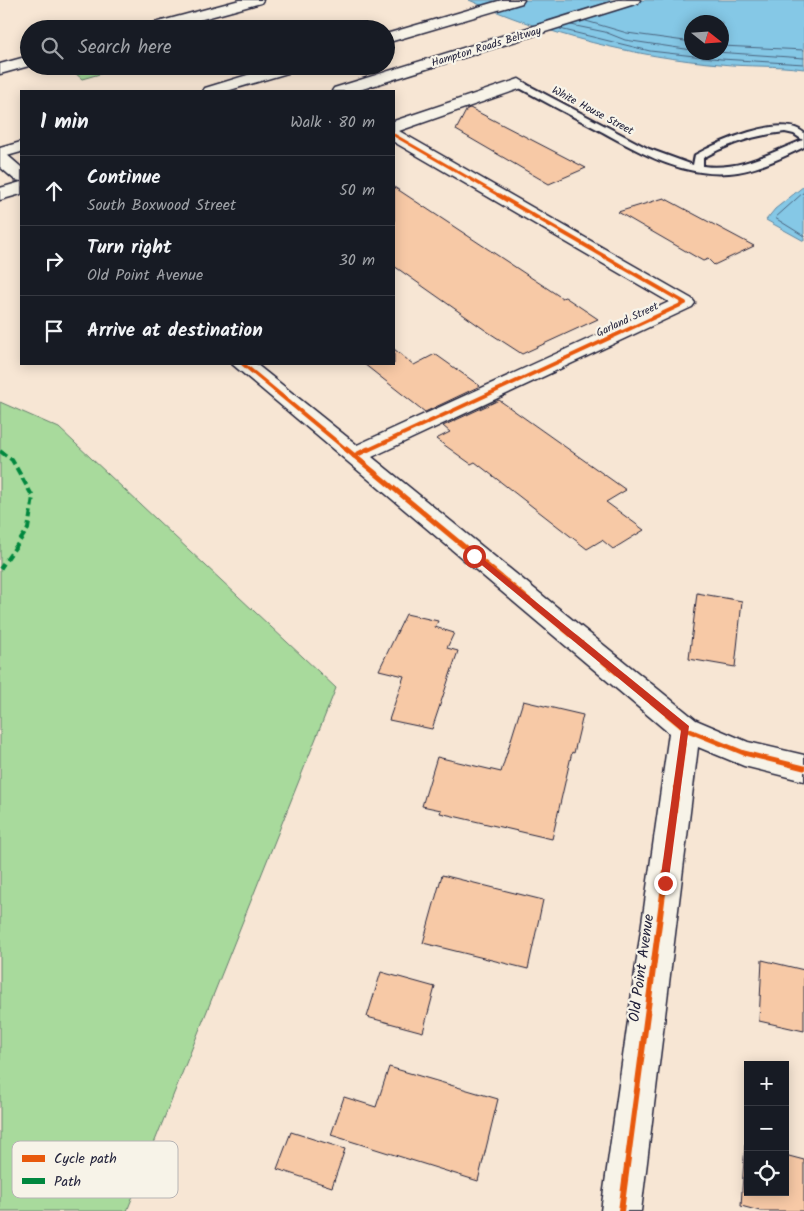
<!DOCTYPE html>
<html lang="en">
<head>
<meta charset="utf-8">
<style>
	body { margin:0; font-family:Kalam,sans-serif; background:#20242c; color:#f1f3f6 }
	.controls { position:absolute; right:15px; bottom:15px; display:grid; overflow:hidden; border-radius:0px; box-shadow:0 2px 12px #0003 }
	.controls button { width:45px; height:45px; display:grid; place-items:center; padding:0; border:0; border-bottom:1px solid #363941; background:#171b24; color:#f1f3f6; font:25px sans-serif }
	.compass { position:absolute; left:684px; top:15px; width:45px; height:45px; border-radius:50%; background:#171b24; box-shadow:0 2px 12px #0003; rotate:107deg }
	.stop { position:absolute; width:15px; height:15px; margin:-11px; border:4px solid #c8321e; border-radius:50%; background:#fff }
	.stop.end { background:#c8321e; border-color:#fff; box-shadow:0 1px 5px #0008 }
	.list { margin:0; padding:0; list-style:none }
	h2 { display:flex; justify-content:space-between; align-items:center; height:65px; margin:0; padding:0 20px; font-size:21px }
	h2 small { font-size:16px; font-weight:400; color:#9ea1a6 }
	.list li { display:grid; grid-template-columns:32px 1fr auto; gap:15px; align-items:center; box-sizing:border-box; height:70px; padding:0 20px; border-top:1px solid #363941 }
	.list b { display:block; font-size:19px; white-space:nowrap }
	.list p { margin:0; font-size:16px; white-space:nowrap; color:#9ea1a6 }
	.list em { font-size:16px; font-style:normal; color:#9ea1a6 }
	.icon { flex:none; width:28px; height:28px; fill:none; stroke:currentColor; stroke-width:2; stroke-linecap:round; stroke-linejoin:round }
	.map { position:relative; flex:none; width:804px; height:1211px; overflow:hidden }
	.search { position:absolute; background:#171b24; box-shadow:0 2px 12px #0003; left:20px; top:20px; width:375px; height:55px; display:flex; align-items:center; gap:12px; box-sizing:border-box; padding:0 18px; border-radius:28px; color:#9ea1a6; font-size:19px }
	.panel { position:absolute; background:#171b24; box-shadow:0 2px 12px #0003; left:20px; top:90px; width:375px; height:275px; border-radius:0px }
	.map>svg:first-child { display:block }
	.green { fill:#a8da9c; stroke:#657e6c }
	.water { fill:#85c8e6; stroke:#5d86a2; fill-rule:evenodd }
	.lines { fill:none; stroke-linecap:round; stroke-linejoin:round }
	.shore { stroke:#4a647f; stroke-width:1 }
	.building { fill:#f7c9a6; stroke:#22223b }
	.lane-casing { stroke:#22223b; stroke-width:4 }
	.street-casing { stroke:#22223b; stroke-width:3 }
	.highway-casing { stroke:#22223b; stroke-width:3 }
	.lane { fill:#f7f3e8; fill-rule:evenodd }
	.street { fill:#f7f3e8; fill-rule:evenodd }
	.highway { fill:#f7f3e8; fill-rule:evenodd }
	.quiet { stroke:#00873e; stroke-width:4; stroke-dasharray:8 4; stroke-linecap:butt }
	.cycleway-far3-casing { stroke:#f7f3e8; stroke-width:5 }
	.cycleway-far2-casing { stroke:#f7f3e8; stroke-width:6 }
	.cycleway-far1-casing { stroke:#f7f3e8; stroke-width:8 }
	.cycleway-casing { stroke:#f7f3e8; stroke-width:9 }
	.cycleway-far3 { stroke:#e8590c; stroke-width:3 }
	.cycleway-far2 { stroke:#e8590c; stroke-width:4 }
	.cycleway-far1 { stroke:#e8590c; stroke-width:5 }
	.cycleway { stroke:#e8590c; stroke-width:6 }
	.route { fill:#c8321e }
	.labels { text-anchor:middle; stroke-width:4.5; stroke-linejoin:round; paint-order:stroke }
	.far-street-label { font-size:11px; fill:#22223b; stroke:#f7f3e8 }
	.near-street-label { font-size:15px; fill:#22223b; stroke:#f7f3e8 }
	.key { fill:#f7f3e8; stroke:#b7b4b4; stroke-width:1 }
	.key-label { font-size:14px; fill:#22223b }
</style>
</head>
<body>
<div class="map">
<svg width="804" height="1211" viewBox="0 0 804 1211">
	<rect width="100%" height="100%" fill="#f7e6d4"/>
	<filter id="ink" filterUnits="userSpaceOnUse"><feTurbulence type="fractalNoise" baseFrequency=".02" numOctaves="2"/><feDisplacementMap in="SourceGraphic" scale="10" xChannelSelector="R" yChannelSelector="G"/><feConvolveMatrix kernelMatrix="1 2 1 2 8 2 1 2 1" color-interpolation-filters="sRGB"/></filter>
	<g filter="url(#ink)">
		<!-- green -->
		<g class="green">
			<path d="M67 66H128L82 79Z"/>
			<path d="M0 402 59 428 336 688 127 1211H0Z"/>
		</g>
		<!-- water -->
		<g class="water">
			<path d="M469 0H804V69C776 65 748 67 720 64 636 57 547 35 469 0ZM692 22H722V52H692Z"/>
			<path d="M804 186V241L766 220 775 209Z"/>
		</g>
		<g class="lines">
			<!-- shore -->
			<g class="shore">
				<path d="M586 21 627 33 692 42"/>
				<path d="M571 25 605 32 625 40 692 50"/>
				<path d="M560 29 650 51 721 59 804 64"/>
				<path d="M722 46 804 50"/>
				<path d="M716 52 804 58"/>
				<path d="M804 192 775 218 804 236"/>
			</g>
		</g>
		<!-- building -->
		<g class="building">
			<path d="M470 108 586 168 549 184 456 130 467 109Z"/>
			<path d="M394 187 562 298 565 297 598 319 522 354 485 330 394 266Z"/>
			<path d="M664 198 754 246 714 265 708 259 703 261 618 212Z"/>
			<path d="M394 349 414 365 435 354 480 386 425 412 364 364H394Z"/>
			<path d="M499 400 626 490 606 502 644 530 613 549 602 540 587 549 475 462 471 464 436 439 450 432 443 426Z"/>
			<path d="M697 593 742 601 735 667 689 659Z"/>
			<path d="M406 614 438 621 435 627 454 633 447 648 458 651 432 729 389 720 404 676 379 670Z"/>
			<path d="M523 701 583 715 574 753 572 752 552 839 440 813 441 810 422 806 437 757 501 772Z"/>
			<path d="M442 875 543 900 528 969 423 943Z"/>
			<path d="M762 960 804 970V1031L759 1021Z"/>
			<path d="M381 972 435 987 423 1032 367 1017Z"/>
			<path d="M389 1067 498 1099 478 1181 331 1135 344 1097 376 1107Z"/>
			<path d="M291 1132 345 1149 332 1187 277 1169Z"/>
			<path d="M745 1144 748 1145V1192H785V1155L804 1160V1211H760L741 1206Z"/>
		</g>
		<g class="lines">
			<defs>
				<path id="lane" d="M516 82H522L649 149 693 165 695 155C717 143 782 113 804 133V147C781 158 755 171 729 173 680 177 638 151 597 129 570 115 543 101 516 86ZM785 132 794 134 803 140C769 153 741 171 703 166V158C728 144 756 135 785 132Z"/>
				<g id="street">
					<path d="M240 0H263L261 3 166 29H141L143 26Z"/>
					<path d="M29 56V66L0 74V64Z"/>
					<path d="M519 79 527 84 525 87 399 131 692 299 695 303 692 307 372 457 696 720 748 742 804 755V781L744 766 698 747 641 1211H601L669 733 232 364H256L357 445 669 302 394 142V121Z"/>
					<path d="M0 153 6 154 21 167V181L15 180 0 167Z"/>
				</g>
				<g id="highway">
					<path d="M502 0H524L522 3 386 43V34Z"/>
					<path d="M618 0H640L638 3 356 91H332L334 88Z"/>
					<path d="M277 66H303L301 69 227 91H203L205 88Z"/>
					<path d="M21 142V152L0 158V148Z"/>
					<path d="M21 182V194L0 200V188Z"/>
				</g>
			</defs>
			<!-- lane casing -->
			<use href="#lane" class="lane-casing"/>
			<!-- street casing -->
			<use href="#street" class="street-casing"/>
			<!-- highway casing -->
			<use href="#highway" class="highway-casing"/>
			<!-- lane -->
			<use href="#lane" class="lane"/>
			<!-- street -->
			<use href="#street" class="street"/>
			<!-- highway -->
			<use href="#highway" class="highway"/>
			<!-- quiet -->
			<path class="quiet" d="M0 451 12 460 33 497 28 529 0 569"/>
			<defs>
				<path id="cycleway-far3" d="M394 135 500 196"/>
				<g id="cycleway-far2">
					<path d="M243 364 348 451"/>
					<path d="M366 451 685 303 498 195"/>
				</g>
				<g id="cycleway-far1">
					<path d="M346 449 685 729 744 753 804 768"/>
					<path d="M354 456 368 449"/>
					<path d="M678 781 685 729"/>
				</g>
				<path id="cycleway" d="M621 1211 678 780"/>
			</defs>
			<!-- cycleway-far3 casing -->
			<use href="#cycleway-far3" class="cycleway-far3-casing"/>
			<!-- cycleway-far2 casing -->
			<use href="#cycleway-far2" class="cycleway-far2-casing"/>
			<!-- cycleway-far1 casing -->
			<use href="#cycleway-far1" class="cycleway-far1-casing"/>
			<!-- cycleway casing -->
			<use href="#cycleway" class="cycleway-casing"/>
			<!-- cycleway-far3 -->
			<use href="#cycleway-far3" class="cycleway-far3"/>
			<!-- cycleway-far2 -->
			<use href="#cycleway-far2" class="cycleway-far2"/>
			<!-- cycleway-far1 -->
			<use href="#cycleway-far1" class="cycleway-far1"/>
			<!-- cycleway -->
			<use href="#cycleway" class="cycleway"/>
		</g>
	</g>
	<!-- route -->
	<path class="route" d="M472 554H477L689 726 668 886 665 887 660 883 681 730 472 557Z"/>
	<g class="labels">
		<!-- far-street labels -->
		<g class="far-street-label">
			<text transform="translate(486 46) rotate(-17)" y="4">Hampton Roads Beltway</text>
			<text transform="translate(593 110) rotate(28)" y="4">White House Street</text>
			<text transform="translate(627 319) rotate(-25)" y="4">Garland Street</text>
		</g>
		<!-- near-street labels -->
		<g class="near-street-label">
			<text transform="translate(641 968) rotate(-82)" y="5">Old Point Avenue</text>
		</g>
	</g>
	<!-- legend -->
	<rect x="12" y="1141" width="166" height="57" rx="8" class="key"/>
	<rect x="22" y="1155" width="23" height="7" fill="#e8590c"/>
	<rect x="22" y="1178" width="23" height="6" fill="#00873e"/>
	<g class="key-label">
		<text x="54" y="1163">Cycle path</text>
		<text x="54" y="1186">Path</text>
	</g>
</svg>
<div class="controls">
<button>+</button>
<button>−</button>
<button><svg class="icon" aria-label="locate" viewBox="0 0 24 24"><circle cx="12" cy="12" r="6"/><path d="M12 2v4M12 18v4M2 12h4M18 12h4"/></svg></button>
</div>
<svg class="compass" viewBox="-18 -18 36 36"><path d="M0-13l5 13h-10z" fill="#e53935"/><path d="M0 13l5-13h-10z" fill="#9ea1a6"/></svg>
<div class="stop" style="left:474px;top:556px"></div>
<div class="stop end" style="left:665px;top:883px"></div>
<div class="search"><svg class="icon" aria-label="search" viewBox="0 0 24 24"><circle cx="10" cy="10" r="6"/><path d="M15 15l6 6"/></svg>Search here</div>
<section class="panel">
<h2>1 min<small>Walk · 80 m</small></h2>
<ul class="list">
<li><svg class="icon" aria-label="ahead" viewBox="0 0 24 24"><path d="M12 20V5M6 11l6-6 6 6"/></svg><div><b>Continue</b><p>South Boxwood Street</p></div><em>50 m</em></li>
<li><svg class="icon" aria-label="right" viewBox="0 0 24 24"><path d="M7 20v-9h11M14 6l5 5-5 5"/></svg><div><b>Turn right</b><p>Old Point Avenue</p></div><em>30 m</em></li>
<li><svg class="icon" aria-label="arrive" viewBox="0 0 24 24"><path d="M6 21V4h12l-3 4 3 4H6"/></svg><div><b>Arrive at destination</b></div></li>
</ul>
</section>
</div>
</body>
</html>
